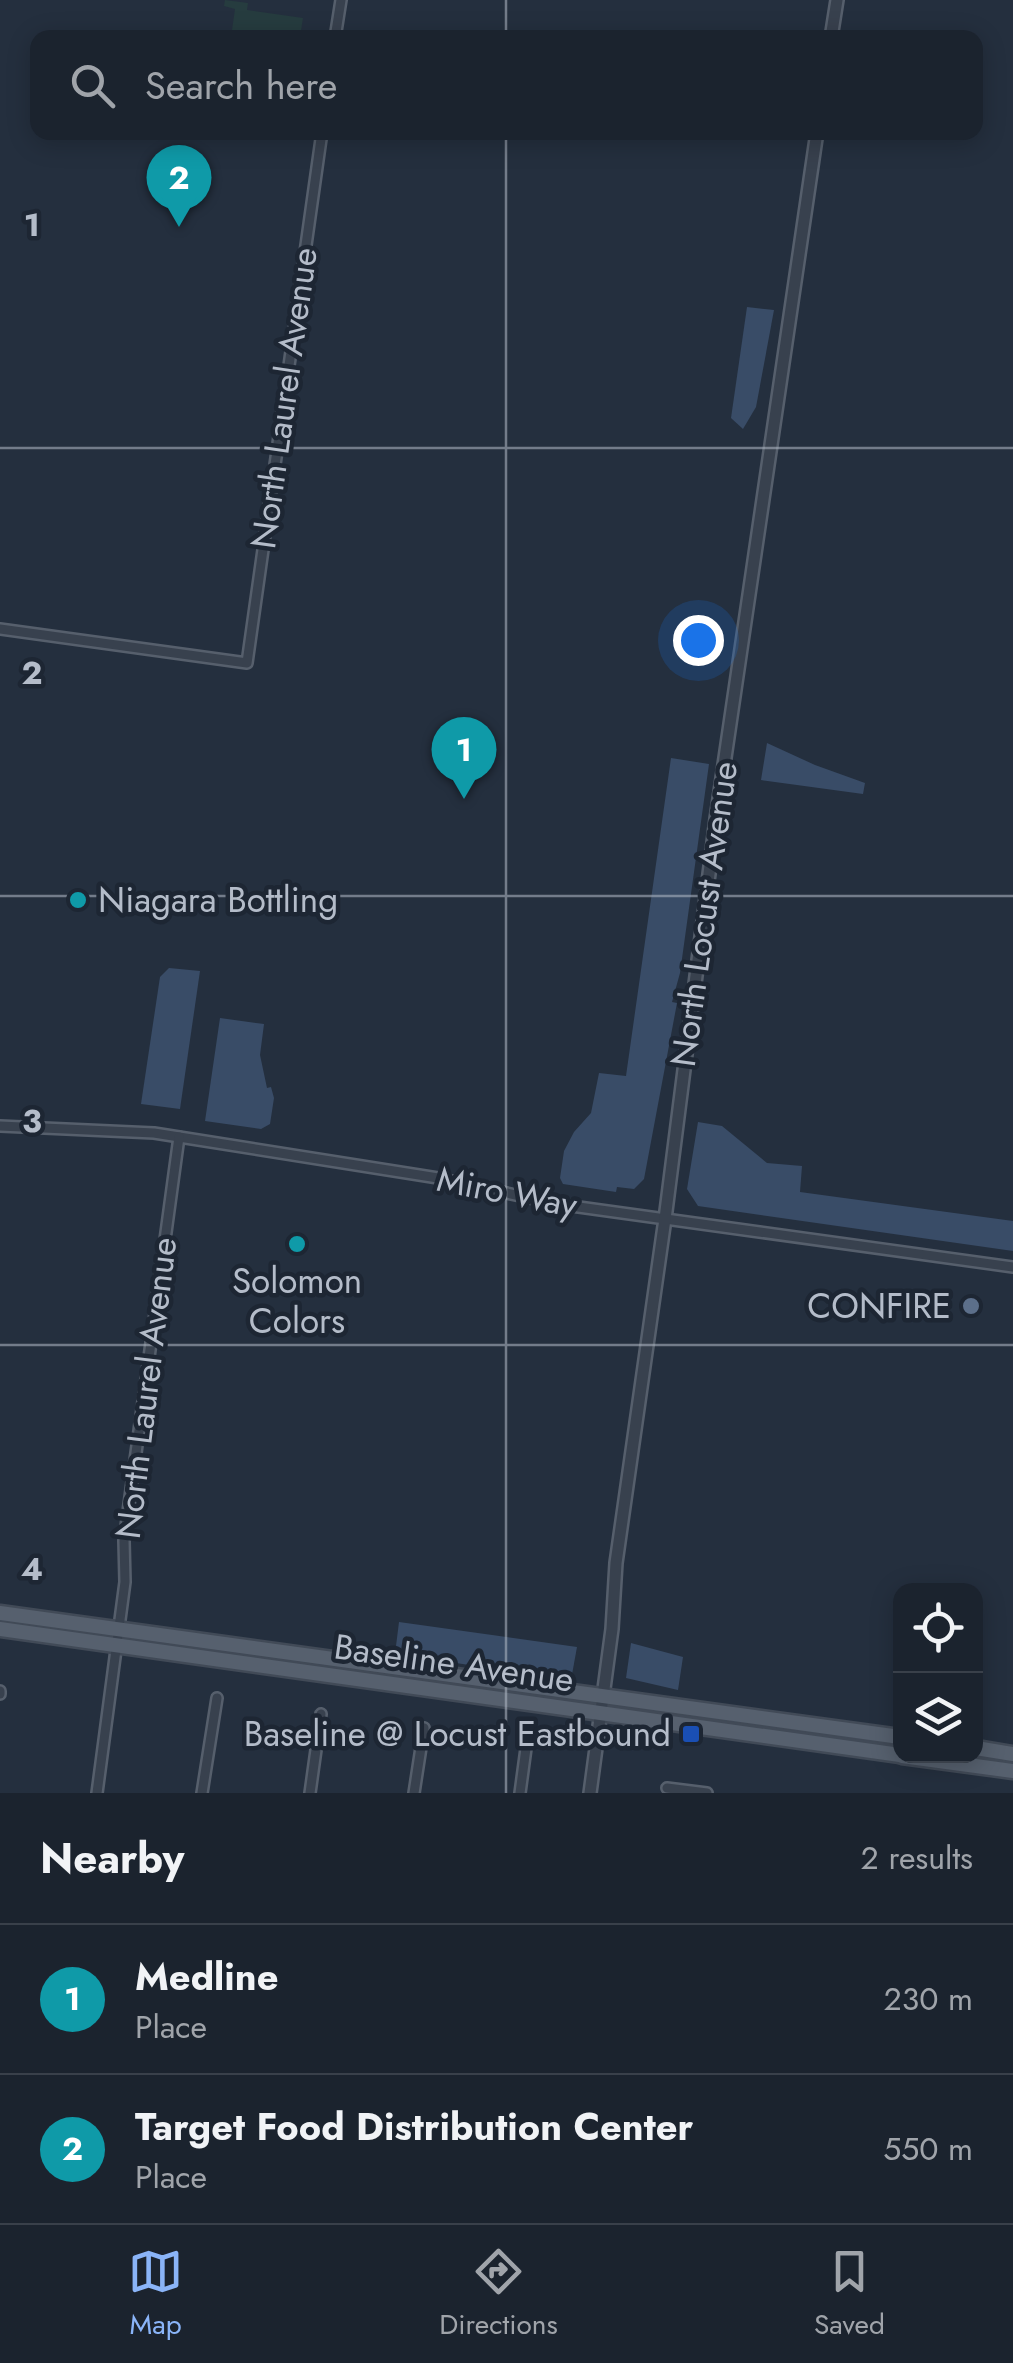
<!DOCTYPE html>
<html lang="en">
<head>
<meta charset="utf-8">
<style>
	body { margin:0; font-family:Jost,sans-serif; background:#242b36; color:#f1f3f6 }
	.controls { position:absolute; right:30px; bottom:30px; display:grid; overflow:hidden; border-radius:20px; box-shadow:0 5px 25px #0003 }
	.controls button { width:90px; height:90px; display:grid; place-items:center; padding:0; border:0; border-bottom:2px solid #39404a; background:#1b232e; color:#f1f3f6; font:50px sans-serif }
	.you { position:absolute; left:698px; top:640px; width:35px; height:35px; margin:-25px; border:8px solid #fff; border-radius:50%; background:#1a73e8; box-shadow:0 0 0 15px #1a73e833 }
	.badge { display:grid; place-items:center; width:65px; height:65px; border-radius:50%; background:#8ab4f8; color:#fff; font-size:32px; font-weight:700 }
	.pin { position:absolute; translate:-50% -82px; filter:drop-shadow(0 2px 5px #0008) }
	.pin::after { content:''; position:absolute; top:52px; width:35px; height:30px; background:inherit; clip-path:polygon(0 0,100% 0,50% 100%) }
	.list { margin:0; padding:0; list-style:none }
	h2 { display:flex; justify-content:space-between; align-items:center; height:130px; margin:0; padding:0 40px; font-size:42px }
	h2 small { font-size:32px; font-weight:400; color:#a0a4aa }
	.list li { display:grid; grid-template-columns:65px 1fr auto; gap:30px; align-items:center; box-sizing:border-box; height:150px; padding:0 40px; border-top:2px solid #39404a }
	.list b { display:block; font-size:38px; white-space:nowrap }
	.list p { margin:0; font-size:32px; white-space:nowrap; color:#a0a4aa }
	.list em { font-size:32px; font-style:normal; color:#a0a4aa }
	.icon { flex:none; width:55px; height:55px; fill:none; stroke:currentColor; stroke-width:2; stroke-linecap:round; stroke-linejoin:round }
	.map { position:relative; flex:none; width:1013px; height:1793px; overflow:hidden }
	.search { position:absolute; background:#1b232e; box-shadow:0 5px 25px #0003; left:30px; right:30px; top:30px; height:110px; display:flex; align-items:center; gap:25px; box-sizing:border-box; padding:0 35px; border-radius:20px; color:#a0a4aa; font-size:38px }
	.sheet { height:430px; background:#1b232e }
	nav { display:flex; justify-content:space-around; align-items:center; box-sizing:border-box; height:140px; border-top:2px solid #39404a; background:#1b232e; font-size:28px; color:#a0a4aa }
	nav a { display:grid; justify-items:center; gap:5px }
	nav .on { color:#8ab4f8 }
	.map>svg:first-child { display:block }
	.green { fill:#263c3f }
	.water { fill:#394c67 }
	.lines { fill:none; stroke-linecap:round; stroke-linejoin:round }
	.minor-casing { stroke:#565f6c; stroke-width:14 }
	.tertiary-casing { stroke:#565f6c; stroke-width:16 }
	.primary-casing { stroke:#414a57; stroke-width:19 }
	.minor { stroke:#38414e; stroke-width:9 }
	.tertiary { stroke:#38414e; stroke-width:11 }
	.primary { stroke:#56606e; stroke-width:14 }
	.grid { fill:none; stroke:#b4bcc9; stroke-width:2.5; stroke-opacity:0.55 }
	.culture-dot { fill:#0f9aa8; stroke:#1d2633; stroke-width:4 }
	.service-dot { fill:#5c6f8a; stroke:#1d2633; stroke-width:4 }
	.transit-dot { fill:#1a4fb4; stroke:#1d2633; stroke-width:4 }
	.labels { text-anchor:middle; stroke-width:9; stroke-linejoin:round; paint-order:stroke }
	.street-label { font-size:35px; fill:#b4bcc9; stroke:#1d2633 }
	.poi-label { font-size:35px; fill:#b4bcc9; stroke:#1d2633; text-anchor:end }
	.grid-label { font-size:32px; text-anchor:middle; font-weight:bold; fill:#b4bcc9; stroke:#1d2633; stroke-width:9; stroke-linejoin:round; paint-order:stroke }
</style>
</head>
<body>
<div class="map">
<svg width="1013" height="1793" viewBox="0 0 1013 1793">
	<rect width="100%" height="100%" fill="#242f3e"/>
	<!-- green -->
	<path class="green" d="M225 0 248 3 247 10 303 18 300 37H231L235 9 224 6Z"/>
	<!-- water -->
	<g class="water">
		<path d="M747 307 774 310 756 407 743 429 731 418Z"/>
		<path d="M767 743 815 765 865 783 863 794 761 780Z"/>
		<path d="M671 758 709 764 680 973 672 1002 677 1003 644 1179 634 1189 617 1187 616 1192 563 1184 560 1178 564 1151 574 1132 591 1113 599 1073 626 1076Z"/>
		<path d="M169 968 200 971 180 1109 141 1104 160 977Z"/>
		<path d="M220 1018 264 1024 260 1055 267 1088 271 1087 274 1098 270 1124 261 1129 205 1121Z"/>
		<path d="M698 1122 722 1126 767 1163 802 1166 800 1192 1013 1221V1251L698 1206 687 1189Z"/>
		<path d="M399 1622 577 1647 571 1680 395 1654Z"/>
		<path d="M631 1643 683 1657 678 1690 626 1678Z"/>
	</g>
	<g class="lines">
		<defs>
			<g id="minor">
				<path d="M335 38 341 0"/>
				<path d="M0 629 247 663 322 132"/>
				<path d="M0 1126 154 1133 438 1178 557 1204 1013 1267"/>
				<path d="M0 1694V1691"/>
				<path d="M667 1788 707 1793"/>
				<path d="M97 1793 125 1582 124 1541 179 1137"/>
				<path d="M202 1793 217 1698"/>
				<path d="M310 1793 321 1714"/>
				<path d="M414 1793 424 1728"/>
				<path d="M520 1793 527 1741"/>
			</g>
			<g id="tertiary">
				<path d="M831 38 837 0"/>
				<path d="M590 1793 612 1629 616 1563 665 1219 716 819 817 132"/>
			</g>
			<g id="primary">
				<path d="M0 1613 900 1737"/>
				<path d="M0 1629 900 1755"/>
				<path d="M976 1748 1013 1754"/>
				<path d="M902 1756 1013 1771"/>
			</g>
		</defs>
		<!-- minor casing -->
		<use href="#minor" class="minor-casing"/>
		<!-- tertiary casing -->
		<use href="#tertiary" class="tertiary-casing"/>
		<!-- primary casing -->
		<use href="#primary" class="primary-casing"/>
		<!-- minor -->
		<use href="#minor" class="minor"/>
		<!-- tertiary -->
		<use href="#tertiary" class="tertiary"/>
		<!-- primary -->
		<use href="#primary" class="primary"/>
	</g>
	<!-- grid -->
	<path class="grid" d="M506 0V38M506 132V1793M0 448H1013M0 896H1013M0 1345H1013"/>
	<!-- markers -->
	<g class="culture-dot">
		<circle cx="78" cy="900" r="10"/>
		<circle cx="297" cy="1244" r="10"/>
	</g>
	<circle class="service-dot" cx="971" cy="1306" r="10"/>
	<rect class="transit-dot" x="681" y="1724" width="20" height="20" rx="5"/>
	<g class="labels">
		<!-- street labels -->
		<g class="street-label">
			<text transform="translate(284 398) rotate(-82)" y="12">North Laurel Avenue</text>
			<text transform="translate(704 914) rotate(-82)" y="12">North Locust Avenue</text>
			<text transform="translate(507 1192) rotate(11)" y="12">Miro Way</text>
			<text transform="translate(146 1388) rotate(-83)" y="12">North Laurel Avenue</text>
			<text transform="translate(454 1663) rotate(8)" y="12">Baseline Avenue</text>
		</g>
		<!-- poi labels -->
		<g class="poi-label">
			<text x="98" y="912" text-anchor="start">Niagara Bottling</text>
			<text x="297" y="1293" text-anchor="middle">Solomon<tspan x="297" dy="40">Colors</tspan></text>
			<text x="951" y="1318">CONFIRE</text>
			<text x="671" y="1746">Baseline @ Locust Eastbound</text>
		</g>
	</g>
	<g class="grid-label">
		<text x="32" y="236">1</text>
		<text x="32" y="684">2</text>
		<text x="32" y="1132">3</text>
		<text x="32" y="1580">4</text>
	</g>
</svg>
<div class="controls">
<button><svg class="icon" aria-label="locate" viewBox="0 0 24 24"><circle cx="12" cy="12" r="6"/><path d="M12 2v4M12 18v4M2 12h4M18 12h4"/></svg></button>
<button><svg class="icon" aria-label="layers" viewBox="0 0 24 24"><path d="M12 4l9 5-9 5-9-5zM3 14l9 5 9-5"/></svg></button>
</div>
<div class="you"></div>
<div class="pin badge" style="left:464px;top:799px;background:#0f9aa8">1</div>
<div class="pin badge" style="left:179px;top:227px;background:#0f9aa8">2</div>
<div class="search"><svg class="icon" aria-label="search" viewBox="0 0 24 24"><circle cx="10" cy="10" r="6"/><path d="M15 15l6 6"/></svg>Search here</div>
</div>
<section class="sheet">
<h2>Nearby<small>2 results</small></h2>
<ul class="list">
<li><span class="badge" style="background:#0f9aa8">1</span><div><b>Medline</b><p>Place</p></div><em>230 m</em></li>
<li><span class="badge" style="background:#0f9aa8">2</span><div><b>Target Food Distribution Center</b><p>Place</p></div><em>550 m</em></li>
</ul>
</section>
<nav>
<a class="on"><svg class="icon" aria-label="map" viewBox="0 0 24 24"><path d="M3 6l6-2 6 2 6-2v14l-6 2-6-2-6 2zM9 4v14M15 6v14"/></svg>Map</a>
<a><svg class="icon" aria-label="directions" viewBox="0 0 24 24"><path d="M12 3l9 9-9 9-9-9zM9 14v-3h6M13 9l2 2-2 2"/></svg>Directions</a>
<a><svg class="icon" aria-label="saved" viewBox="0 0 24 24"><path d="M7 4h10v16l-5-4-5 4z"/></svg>Saved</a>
</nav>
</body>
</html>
